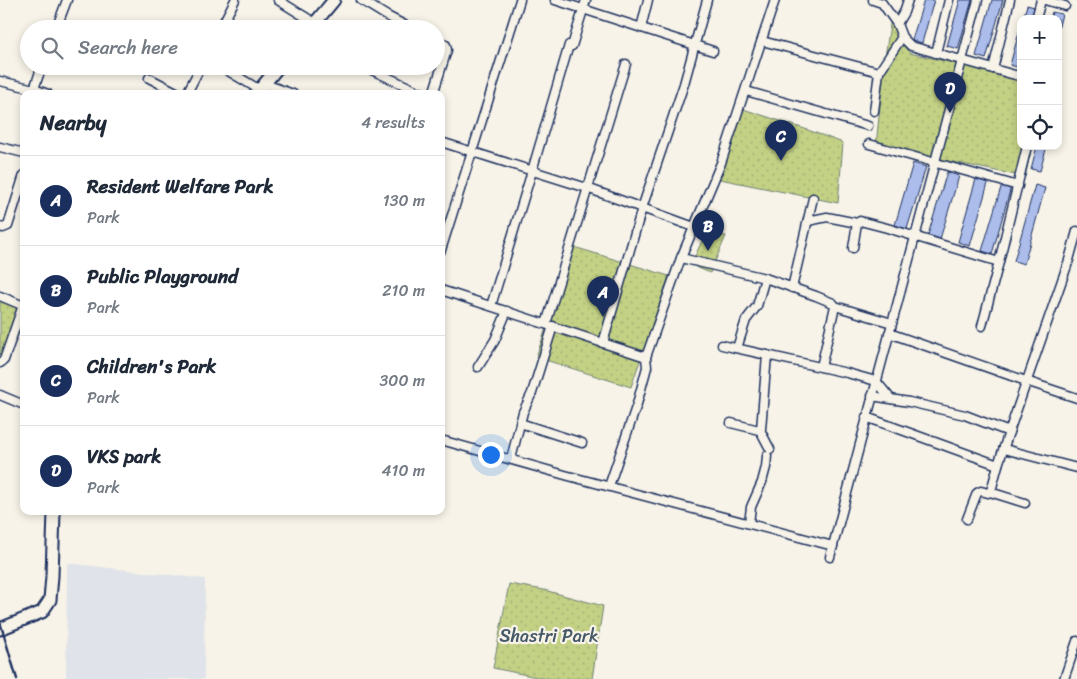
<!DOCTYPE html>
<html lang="en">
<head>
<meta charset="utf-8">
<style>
	body { margin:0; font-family:Sriracha,sans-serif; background:#f2f2f3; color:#1f2937 }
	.controls { position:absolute; right:15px; top:15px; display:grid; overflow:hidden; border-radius:10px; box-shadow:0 2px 8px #0003 }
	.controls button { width:45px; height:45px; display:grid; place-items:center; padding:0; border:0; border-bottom:1px solid #e0e1e3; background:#fff; color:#1f2937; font:25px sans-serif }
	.you { position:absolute; left:490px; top:454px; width:18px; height:18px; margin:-12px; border:4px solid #fff; border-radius:50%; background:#1a73e8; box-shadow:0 0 0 8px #1a73e833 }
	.badge { display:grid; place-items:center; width:32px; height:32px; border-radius:50%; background:#1b2f5e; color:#fff; font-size:16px; font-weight:700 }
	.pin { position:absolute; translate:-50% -41px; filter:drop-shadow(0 1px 2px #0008) }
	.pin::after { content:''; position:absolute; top:26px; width:18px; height:15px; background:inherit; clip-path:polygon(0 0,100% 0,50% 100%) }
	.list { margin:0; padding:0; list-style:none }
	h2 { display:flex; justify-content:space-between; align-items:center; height:65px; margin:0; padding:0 20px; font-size:21px }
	h2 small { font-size:16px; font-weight:400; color:#747a83 }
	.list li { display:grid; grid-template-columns:32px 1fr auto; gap:15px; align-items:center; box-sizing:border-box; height:90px; padding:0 20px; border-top:1px solid #e0e1e3 }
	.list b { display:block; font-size:19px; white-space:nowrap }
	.list p { margin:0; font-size:16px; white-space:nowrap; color:#747a83 }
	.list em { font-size:16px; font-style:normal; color:#747a83 }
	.icon { flex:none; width:28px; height:28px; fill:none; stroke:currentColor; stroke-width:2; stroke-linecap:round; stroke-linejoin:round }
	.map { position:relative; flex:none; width:1077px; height:679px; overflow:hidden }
	.search { position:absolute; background:#fff; box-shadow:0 2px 8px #0003; left:20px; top:20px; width:425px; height:55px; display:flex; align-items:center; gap:12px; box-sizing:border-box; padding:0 18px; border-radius:28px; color:#747a83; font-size:19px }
	.panel { position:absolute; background:#fff; box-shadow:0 2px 8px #0003; left:20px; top:90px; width:425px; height:425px; border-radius:10px }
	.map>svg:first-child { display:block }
	.built { fill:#e0e3e9 }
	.grass { fill:url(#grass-dots); stroke:#6f8072 }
	.building { fill:#acbdec; stroke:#1b2f5e }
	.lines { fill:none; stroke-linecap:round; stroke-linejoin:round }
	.minor-casing { stroke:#1b2f5e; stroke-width:11 }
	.secondary-casing { stroke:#1b2f5e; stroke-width:15 }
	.minor { stroke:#f7f3e8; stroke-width:8 }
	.secondary { stroke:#f7f3e8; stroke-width:11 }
	.rail { stroke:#1b2f5e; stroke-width:2.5 }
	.labels { text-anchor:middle; stroke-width:4.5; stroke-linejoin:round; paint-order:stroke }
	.park-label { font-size:18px; fill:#455868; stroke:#f7f3e8 }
</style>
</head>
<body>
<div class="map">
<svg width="1077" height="679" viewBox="0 0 1077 679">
	<defs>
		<pattern id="grass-dots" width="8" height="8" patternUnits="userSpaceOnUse" patternTransform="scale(1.25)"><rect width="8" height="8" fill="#c3d185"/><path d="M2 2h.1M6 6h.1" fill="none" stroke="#a7b475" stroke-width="1.8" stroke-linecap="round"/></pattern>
	</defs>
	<rect width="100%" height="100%" fill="#f7f3e8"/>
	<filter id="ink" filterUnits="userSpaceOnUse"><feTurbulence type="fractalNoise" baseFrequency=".02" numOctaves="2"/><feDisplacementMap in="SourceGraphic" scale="10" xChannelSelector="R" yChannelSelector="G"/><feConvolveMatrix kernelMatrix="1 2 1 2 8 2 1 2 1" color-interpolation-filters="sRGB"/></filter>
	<g filter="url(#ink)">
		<!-- built -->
		<path class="built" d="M67 563 205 579 204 679H66Z"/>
		<!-- grass -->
		<g class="grass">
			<path d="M891 18 900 42 910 53 1021 79V146H1032L1025 177 876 146 885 57Z"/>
			<path d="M740 108 805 129 843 143 838 203 715 178Z"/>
			<path d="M706 232 726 236 710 273 691 265Z"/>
			<path d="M574 247 669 276 631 387 536 357Z"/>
			<path d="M0 296 24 306V319L9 358 0 357Z"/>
			<path d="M509 584 544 590 603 606 592 679H546L493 668Z"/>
		</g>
		<!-- building -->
		<g class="building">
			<path d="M924 0H934L922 43 912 40Z"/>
			<path d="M960 0H972L958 49 947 46Z"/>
			<path d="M992 0H1003L986 59 976 56Z"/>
			<path d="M1027 5 1038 8 1035 19H1023Z"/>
			<path d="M1052 12 1062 14 1058 30V19H1050Z"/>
			<path d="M1021 25V68L1010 65Z"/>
			<path d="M1037 146H1047L1040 171 1031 169Z"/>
			<path d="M913 163 926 167 907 229 895 225Z"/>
			<path d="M947 172 959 176 940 239 928 235Z"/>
			<path d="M976 179 988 183 970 246 958 242Z"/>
			<path d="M1002 184 1011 187 992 254 982 251Z"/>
			<path d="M1035 185 1045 188 1024 264 1014 261Z"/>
		</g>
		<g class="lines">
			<defs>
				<g id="minor">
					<path d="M278 0 315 23"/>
					<path d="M361 0 387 16 412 29"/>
					<path d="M555 0 713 51"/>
					<path d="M873 0 882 3 897 24 902 37 911 46 1015 75 1019 76 1021 73"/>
					<path d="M1045 0 1065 6"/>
					<path d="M1036 19 1041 0"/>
					<path d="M897 24 904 12 908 0"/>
					<path d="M641 28 648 0"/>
					<path d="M56 29 67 0"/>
					<path d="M220 29 235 0"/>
					<path d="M762 41 879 72 902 37"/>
					<path d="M572 46 586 0"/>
					<path d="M936 53 949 0"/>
					<path d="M42 66 34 89 48 94"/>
					<path d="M220 66 260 90"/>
					<path d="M363 66 424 94"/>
					<path d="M993 69 1010 0"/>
					<path d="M149 78 180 94"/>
					<path d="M0 81 34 89"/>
					<path d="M265 84 293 94"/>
					<path d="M746 91 868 126"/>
					<path d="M185 94 187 93 201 66"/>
					<path d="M433 94 447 50 446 45 436 40"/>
					<path d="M874 111 879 72"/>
					<path d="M441 142 587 188 642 208 684 84 707 0"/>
					<path d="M869 144 1018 186"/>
					<path d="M0 147 24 153"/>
					<path d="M808 221 827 217 857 223"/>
					<path d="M0 227 3 228 8 226 24 175"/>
					<path d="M853 248 857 223 860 221 887 228 999 262"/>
					<path d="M441 250 520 0"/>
					<path d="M681 258 765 278"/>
					<path d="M792 288 813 198"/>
					<path d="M441 290 646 357"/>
					<path d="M0 296 24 306"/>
					<path d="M491 306 532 171 569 45"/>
					<path d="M835 306 892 323"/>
					<path d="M546 324 626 64"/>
					<path d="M982 326 999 262 1027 146"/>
					<path d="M889 333 1026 381 1077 398"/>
					<path d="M603 343 642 208 694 227"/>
					<path d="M722 345 847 373 876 381 891 399"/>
					<path d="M737 348 746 320 757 306 765 278 816 296 833 303 835 306 821 367"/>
					<path d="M0 363 4 360 23 305"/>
					<path d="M478 367 495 340 507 311"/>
					<path d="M0 395 24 405"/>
					<path d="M872 396 909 402 965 415 1009 432 1069 260 1077 231"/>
					<path d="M866 417 998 465 1009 432"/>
					<path d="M520 423 582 443"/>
					<path d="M731 423 759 430 761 429 767 355"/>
					<path d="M760 430 770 449"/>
					<path d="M441 440 565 475 833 546"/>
					<path d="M1004 449 1077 468"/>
					<path d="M511 459 523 412 532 393 553 326"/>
					<path d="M609 486 637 404 647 367 646 357 681 258 721 163 775 0"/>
					<path d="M990 492 1025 503"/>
					<path d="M967 519 977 493 981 491 988 493 991 491 998 465"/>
					<path d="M749 523 751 507 762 482 766 467 767 456"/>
					<path d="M830 557 978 0"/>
					<path d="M1064 679 1077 641"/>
				</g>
				<g id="secondary">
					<path d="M310 29 334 0"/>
					<path d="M256 94 279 66"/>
					<path d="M0 629 42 612 50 600 52 576 54 511"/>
				</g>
			</defs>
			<!-- minor casing -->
			<use href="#minor" class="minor-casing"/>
			<!-- secondary casing -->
			<use href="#secondary" class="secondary-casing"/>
			<!-- minor -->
			<use href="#minor" class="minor"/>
			<!-- secondary -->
			<use href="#secondary" class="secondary"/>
			<!-- rail -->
			<path class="rail" d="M0 622 17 679"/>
		</g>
	</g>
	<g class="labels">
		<!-- park labels -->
		<g class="park-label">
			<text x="549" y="642">Shastri Park</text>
		</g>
	</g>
</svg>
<div class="controls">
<button>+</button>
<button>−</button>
<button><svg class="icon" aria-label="locate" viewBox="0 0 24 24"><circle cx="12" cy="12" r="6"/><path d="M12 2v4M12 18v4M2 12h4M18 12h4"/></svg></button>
</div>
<div class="you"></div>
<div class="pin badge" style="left:603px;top:317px">A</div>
<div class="pin badge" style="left:708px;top:251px">B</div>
<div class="pin badge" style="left:781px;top:161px">C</div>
<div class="pin badge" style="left:950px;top:113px">D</div>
<div class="search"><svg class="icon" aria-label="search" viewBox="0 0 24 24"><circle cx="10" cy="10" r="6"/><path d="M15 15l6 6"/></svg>Search here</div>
<section class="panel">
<h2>Nearby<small>4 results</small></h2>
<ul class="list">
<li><span class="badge">A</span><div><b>Resident Welfare Park</b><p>Park</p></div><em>130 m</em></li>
<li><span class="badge">B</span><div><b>Public Playground</b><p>Park</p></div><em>210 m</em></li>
<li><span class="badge">C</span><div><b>Children's Park</b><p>Park</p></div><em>300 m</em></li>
<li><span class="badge">D</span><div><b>VKS park</b><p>Park</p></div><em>410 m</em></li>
</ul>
</section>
</div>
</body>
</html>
